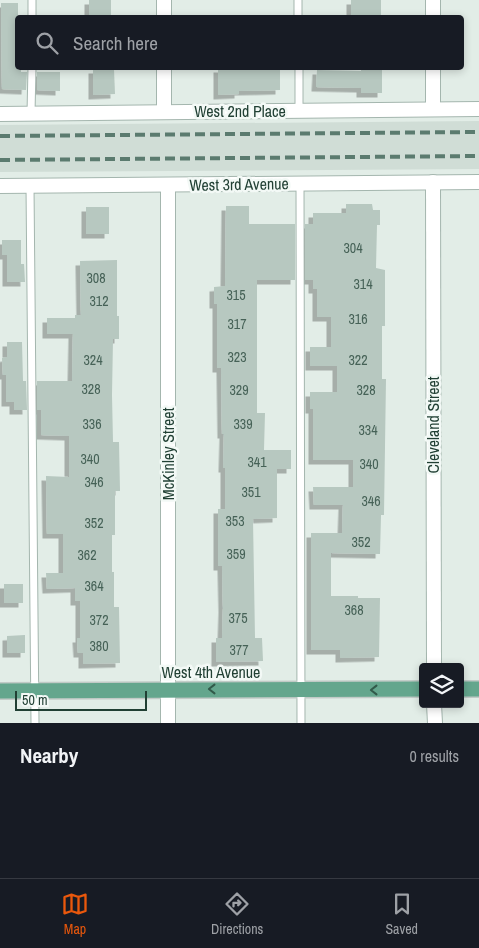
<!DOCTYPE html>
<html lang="en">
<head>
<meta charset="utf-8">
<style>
	body { margin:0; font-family:"Archivo Narrow",sans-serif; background:#20242c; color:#f1f3f6 }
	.controls { position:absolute; right:15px; bottom:15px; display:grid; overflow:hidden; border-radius:5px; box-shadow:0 2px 8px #0003 }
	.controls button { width:45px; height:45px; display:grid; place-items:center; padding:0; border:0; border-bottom:1px solid #363941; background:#171b24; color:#f1f3f6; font:25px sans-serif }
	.scale { position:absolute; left:15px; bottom:12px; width:132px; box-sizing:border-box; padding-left:5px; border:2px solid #214034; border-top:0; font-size:14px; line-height:18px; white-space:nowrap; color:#214034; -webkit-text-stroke:4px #f3f9f6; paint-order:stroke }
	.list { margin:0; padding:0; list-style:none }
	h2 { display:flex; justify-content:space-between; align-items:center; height:65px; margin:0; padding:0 20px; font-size:21px }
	h2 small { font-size:16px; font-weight:400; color:#9ea1a6 }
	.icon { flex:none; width:28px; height:28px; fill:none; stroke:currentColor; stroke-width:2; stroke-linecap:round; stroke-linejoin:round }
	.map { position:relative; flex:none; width:479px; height:723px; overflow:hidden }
	.search { position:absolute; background:#171b24; box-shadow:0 2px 8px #0003; left:15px; right:15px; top:15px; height:55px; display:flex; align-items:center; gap:12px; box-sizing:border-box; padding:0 18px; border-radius:5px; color:#9ea1a6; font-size:19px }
	.sheet { height:155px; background:#171b24 }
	nav { display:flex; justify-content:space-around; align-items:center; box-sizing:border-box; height:70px; border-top:1px solid #363941; background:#171b24; font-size:14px; color:#9ea1a6 }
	nav a { display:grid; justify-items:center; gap:2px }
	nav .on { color:#ea580c }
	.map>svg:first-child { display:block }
	.built { fill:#d0ddd6 }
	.building { fill:#b7c8c0; filter:url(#shadow) }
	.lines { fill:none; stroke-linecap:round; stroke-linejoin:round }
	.lane-casing { stroke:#a4b6ae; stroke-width:9 }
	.street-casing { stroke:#a4b6ae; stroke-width:16 }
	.primary-casing { stroke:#c1cac6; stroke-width:18 }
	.lane { stroke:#fff; stroke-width:7 }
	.street { stroke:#fff; stroke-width:14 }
	.primary { stroke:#64a68d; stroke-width:15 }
	.rail { stroke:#5b7b6f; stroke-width:4; stroke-dasharray:10 5; stroke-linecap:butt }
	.oneway { stroke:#325a4a }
	.labels { text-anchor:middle; stroke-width:5; stroke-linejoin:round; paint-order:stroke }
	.number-label { font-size:14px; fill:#466257 }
	.street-label { font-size:16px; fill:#214034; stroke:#f3f9f6 }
</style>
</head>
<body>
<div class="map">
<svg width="479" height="723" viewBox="0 0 479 723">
	<defs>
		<filter id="shadow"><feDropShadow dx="-4.5" dy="4.5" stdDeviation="0" flood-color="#0004"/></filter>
	</defs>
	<rect width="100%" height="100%" fill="#e2ede7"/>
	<!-- built -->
	<path class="built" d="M479 121V169L0 172V125Z"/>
	<!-- building -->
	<g class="building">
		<rect x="89" y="0" width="22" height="18"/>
		<rect x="351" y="0" width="30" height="18"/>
		<path d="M1 3H18V70H21V72H27L26 90 2 89Z"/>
		<path d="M218 68 280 69V90L239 91V94L218 95Z"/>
		<path d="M361 68H382V93H361V88L316 87 317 70 361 71Z"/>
		<path d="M93 69H114L115 94 93 95Z"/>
		<path d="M37 72H60V91L37 90Z"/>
		<path d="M346 204H372L373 210H380V225H377L376 268 385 270V326H382V379H386L384 515H381L380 554 331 553V596H358V598H380L379 657 340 658V650H311V533H342L343 505H314L313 487H353V460H313V409H310V392H337V366H310V347H331V317H317V289H313V280H305V224H313V213H346Z"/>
		<path d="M226 206H249V224H295V280H257V413H265L264 450H291V469H277V518L253 519 255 638H262L263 661 216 662V638H222L223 608 222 566H218V509H225V468H223L224 434H222L221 368H217V304H214V287L225 286Z"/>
		<rect x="86" y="207" width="23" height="27"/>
		<path d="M2 240H21V264H24L25 282H7V255H2Z"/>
		<path d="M117 260V316H119V339H113L112 395 113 442H119L120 491H115V535H112V572H114V607H119L120 663 83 664V653H78L77 638H80V601H75V588L47 589 46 573H63V534H47L46 476 69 477V436L41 435V410H37V381H72L73 334H47V318H75V315H81L80 261Z"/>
		<path d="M7 342H22L23 381H26L27 410H14V402H6V375H3L2 358 7 357Z"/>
		<rect x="4" y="584" width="19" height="19"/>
		<path d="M25 635V653H7V636Z"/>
	</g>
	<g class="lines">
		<defs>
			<g id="lane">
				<path d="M298 0V18"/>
				<path d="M32 18V0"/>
				<path d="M299 68V111"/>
				<path d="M31 113 32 68"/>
				<path d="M300 183 301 723"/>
				<path d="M30 186 35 723"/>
			</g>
			<g id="street">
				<path d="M164 18V0"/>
				<path d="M433 18V0"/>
				<path d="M433 109V68"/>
				<path d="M164 112V68"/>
				<path d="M0 114 479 109"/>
				<path d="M433 182 434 667"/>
				<path d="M168 185V723"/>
				<path d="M0 186 479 182"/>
				<path d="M434 704 435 723"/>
			</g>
			<g id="primary">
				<path d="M460 689H479"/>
				<path d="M0 691 423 689"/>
			</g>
		</defs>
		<!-- lane casing -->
		<use href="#lane" class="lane-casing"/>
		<!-- street casing -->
		<use href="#street" class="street-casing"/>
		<!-- primary casing -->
		<use href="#primary" class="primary-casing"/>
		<!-- lane -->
		<use href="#lane" class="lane"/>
		<!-- street -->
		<use href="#street" class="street"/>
		<!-- primary -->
		<use href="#primary" class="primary"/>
		<!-- rail -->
		<g class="rail">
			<path d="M0 136 479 132"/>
			<path d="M0 160 479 156"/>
		</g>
	</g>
	<!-- one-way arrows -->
	<defs><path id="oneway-chevron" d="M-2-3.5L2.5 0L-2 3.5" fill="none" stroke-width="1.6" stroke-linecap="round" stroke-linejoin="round" transform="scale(1.25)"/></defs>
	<g class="oneway">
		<use href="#oneway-chevron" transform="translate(212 689) rotate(-180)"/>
		<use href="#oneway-chevron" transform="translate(374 690) rotate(180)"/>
	</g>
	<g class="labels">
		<!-- number labels -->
		<g class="number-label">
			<text x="353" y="253">304</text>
			<text x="96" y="283">308</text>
			<text x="363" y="289">314</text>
			<text x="236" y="300">315</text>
			<text x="99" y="306">312</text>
			<text x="358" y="324">316</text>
			<text x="237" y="329">317</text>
			<text x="237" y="362">323</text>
			<text x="93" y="365">324</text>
			<text x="358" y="365">322</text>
			<text x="91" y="394">328</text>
			<text x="239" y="395">329</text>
			<text x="366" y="395">328</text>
			<text x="92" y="429">336</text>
			<text x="243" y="429">339</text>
			<text x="368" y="435">334</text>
			<text x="90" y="464">340</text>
			<text x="257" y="467">341</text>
			<text x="369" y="469">340</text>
			<text x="94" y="487">346</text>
			<text x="251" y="497">351</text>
			<text x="371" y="506">346</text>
			<text x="235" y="526">353</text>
			<text x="94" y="528">352</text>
			<text x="361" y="547">352</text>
			<text x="236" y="559">359</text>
			<text x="87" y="560">362</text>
			<text x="94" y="591">364</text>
			<text x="354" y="615">368</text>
			<text x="238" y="623">375</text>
			<text x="99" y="625">372</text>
			<text x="99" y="651">380</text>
			<text x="239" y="655">377</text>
		</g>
		<!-- street labels -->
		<g class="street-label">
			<text x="240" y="117">West 2nd Place</text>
			<text transform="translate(239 184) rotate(-1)" y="6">West 3rd Avenue</text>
			<text transform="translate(433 425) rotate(-90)" y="6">Cleveland Street</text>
			<text transform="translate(168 454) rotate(-90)" y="6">McKinley Street</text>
			<text x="211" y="678">West 4th Avenue</text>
		</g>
	</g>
</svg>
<div class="controls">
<button><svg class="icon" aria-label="layers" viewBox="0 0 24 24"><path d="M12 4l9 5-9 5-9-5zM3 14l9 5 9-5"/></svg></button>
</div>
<div class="scale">50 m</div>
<div class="search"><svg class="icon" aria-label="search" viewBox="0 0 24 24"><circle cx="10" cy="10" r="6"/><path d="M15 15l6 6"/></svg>Search here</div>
</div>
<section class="sheet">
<h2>Nearby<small>0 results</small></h2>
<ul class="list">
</ul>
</section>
<nav>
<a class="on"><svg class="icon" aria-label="map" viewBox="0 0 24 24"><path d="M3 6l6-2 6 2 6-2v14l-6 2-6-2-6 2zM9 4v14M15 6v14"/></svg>Map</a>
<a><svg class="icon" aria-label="directions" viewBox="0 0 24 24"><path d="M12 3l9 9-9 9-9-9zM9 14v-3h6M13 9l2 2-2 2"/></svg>Directions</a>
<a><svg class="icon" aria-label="saved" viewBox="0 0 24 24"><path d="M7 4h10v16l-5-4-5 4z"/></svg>Saved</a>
</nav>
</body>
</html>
